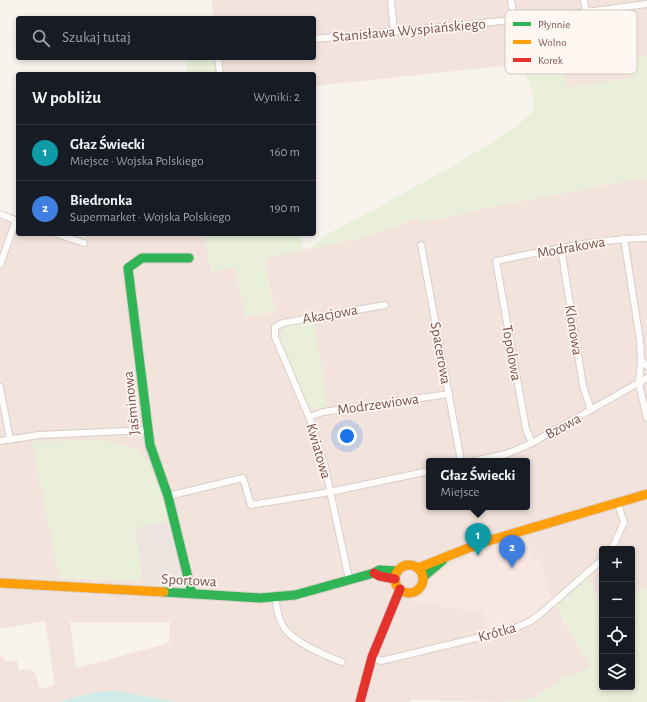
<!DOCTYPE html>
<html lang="pl">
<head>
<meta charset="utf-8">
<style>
	body { margin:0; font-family:"Alegreya Sans",sans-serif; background:#20242c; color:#f1f3f6 }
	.controls { position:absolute; right:12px; bottom:12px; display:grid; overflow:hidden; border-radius:4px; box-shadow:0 2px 6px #0003 }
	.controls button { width:36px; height:36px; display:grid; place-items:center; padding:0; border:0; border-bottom:1px solid #363941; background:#171b24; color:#f1f3f6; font:20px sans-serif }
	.you { position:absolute; left:347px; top:436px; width:14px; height:14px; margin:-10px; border:3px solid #fff; border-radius:50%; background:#1a73e8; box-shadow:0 0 0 6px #1a73e833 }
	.badge { display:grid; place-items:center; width:26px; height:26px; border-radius:50%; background:#1a73e8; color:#fff; font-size:13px; font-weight:700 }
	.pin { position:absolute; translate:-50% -33px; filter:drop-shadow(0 1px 2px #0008) }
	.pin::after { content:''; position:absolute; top:21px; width:14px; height:12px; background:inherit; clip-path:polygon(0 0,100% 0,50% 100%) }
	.popup { position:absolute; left:426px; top:458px; width:104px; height:52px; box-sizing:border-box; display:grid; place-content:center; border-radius:4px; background:#171b24; filter:drop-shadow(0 1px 3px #0005); font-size:13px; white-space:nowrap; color:#9ea1a6 }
	.popup b { font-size:15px; color:#f1f3f6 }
	.popup::after { content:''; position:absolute; left:50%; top:100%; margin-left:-8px; border:8px solid transparent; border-top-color:#171b24 }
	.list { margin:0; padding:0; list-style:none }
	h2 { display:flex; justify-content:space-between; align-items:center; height:52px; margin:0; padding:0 16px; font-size:17px }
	h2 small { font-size:13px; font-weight:400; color:#9ea1a6 }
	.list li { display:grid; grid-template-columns:26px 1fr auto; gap:12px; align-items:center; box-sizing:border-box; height:56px; padding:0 16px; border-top:1px solid #363941 }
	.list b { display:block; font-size:15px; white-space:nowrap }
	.list p { margin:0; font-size:13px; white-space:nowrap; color:#9ea1a6 }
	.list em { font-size:13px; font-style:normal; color:#9ea1a6 }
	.icon { flex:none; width:22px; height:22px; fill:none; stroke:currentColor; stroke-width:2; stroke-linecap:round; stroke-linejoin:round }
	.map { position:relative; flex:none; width:647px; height:702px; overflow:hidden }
	.search { position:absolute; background:#171b24; box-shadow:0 2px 6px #0003; left:16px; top:16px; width:300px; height:44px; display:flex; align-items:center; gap:10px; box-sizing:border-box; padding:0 14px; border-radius:4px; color:#9ea1a6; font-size:15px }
	.panel { position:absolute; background:#171b24; box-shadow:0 2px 6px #0003; left:16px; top:72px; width:300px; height:164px; border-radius:4px }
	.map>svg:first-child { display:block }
	.residential { fill:#f2e4dc; fill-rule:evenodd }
	.commercial { fill:#f9e7e2 }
	.industrial { fill:#ede4e0 }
	.green { fill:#eaefd9 }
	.water { fill:#cfece9 }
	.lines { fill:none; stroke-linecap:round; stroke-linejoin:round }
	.street-casing { stroke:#d8ceca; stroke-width:8 }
	.fast-casing { stroke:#dad0cc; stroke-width:11 }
	.slow-casing { stroke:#dad0cc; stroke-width:11 }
	.jam-casing { stroke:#dad0cc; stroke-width:11 }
	.street { stroke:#fefdfc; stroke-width:6 }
	.fast { stroke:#30b455; stroke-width:9 }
	.slow { stroke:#ff9f0a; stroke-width:9 }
	.jam { stroke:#e5322d; stroke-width:9 }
	.labels { text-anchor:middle; stroke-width:3.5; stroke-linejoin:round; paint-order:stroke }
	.street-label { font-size:15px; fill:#7a534b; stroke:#fff7f2 }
	.key { fill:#fff7f2; stroke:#d7c6c0; stroke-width:1 }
	.key-label { font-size:11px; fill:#7a534b }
</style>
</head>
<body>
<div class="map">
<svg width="647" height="702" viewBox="0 0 647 702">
	<rect width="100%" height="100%" fill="#f9f3ee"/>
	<!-- residential -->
	<g class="residential">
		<path d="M212 0H647V56L630 58 633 78 566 88 563 59 546 62 545 49 529 51 521 64 314 86V74H217L216 58H314V18H213Z"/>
		<path d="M647 177V589L632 595V549H602V600L598 599 588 578 561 616 591 667 560 680 535 698 503 702 413 700 409 702H176L150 697H79L56 702H0V656H3L5 662 17 660 19 671 27 669 35 672 40 689 55 685 45 621 0 629V212L18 218V234H69L86 239 85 234H205L211 271 236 267 245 317 275 312 264 257 367 237 413 219 457 215 476 210ZM429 461H527V507H429ZM70 622H170L169 643 76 668Z"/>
	</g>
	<!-- commercial -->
	<path class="commercial" d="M527 538 534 558 539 556 553 599 532 616 514 625 488 631 482 612 411 602 419 590 436 574 454 563 471 555Z"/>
	<!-- industrial -->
	<path class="industrial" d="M170 521 186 580 143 581 135 528Z"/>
	<!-- green -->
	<g class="green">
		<path d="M545 49 546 62 563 59 567 88 633 78 630 58 647 56V177L476 210 424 223 413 219 367 237 310 249 326 235C358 218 523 132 533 110 538 99 525 74 521 64L529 51Z"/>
		<path d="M185 58H216L217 74H187Z"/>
		<path d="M205 234H301L303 250 264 258 275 312 245 317 236 267 211 272Z"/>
		<path d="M314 321 328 407C319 409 311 411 306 402L280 341C276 322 301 323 314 321Z"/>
		<path d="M101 440 136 449 150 464 170 521 135 528 142 576 137 581 59 578 32 442Z"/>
		<path d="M588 577 597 599 602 600V687H632V595L647 589V702H503L535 698 560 680 591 667 556 605Z"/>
	</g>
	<!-- water -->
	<path class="water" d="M118 691 176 702H58L96 692Z"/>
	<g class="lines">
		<defs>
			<g id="street">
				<path d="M391 0 394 32"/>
				<path d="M511 0 514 20"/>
				<path d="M584 0 586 12"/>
				<path d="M314 39 555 16 647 4"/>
				<path d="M218 58 220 74"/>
				<path d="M0 214 18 221"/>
				<path d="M57 234 84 243"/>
				<path d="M624 238 640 341 641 360 639 384 647 418"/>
				<path d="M421 245 461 461"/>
				<path d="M561 248 583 386 591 410"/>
				<path d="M0 265 16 220"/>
				<path d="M641 360 647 366"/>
				<path d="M0 387 10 440"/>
				<path d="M309 417 323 412 449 394"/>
				<path d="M0 441 39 435 147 430"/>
				<path d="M532 443 526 429 496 261C545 251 596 239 647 238"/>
				<path d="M474 461 506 454 532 443 647 378"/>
				<path d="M168 496 243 478 251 505 330 492 429 471"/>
				<path d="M612 549 624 522 617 502"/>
				<path d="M349 579 324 463 309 417 275 337V327L283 323 385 305"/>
				<path d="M275 597C277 608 278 620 285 629 296 643 326 656 342 662"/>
				<path d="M372 657 381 661 510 630 529 622 539 615 602 560"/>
			</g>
			<g id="fast">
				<path d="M189 258H142L128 268 150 445 168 496 192 594"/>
				<path d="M423 577 443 560"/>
				<path d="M164 592 260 598 295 595 374 573 379 570 398 571"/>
			</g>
			<g id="slow">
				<circle cx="409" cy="579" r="14"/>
				<path d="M418 568 481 543 647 494"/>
				<path d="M0 583 164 592"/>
			</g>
			<g id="jam">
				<path d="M374 573 379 576 395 579"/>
				<path d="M360 702 372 657 400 589"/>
			</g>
		</defs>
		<!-- street casing -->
		<use href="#street" class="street-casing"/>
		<!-- fast casing -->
		<use href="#fast" class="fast-casing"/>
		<!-- slow casing -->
		<use href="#slow" class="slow-casing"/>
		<!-- jam casing -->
		<use href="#jam" class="jam-casing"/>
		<!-- street -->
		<use href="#street" class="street"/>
		<!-- fast -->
		<use href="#fast" class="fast"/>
		<!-- slow -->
		<use href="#slow" class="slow"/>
		<!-- jam -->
		<use href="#jam" class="jam"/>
	</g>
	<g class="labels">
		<!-- street labels -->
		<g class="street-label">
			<text transform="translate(409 30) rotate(-5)" y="5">Stanisława Wyspiańskiego</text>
			<text transform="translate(571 247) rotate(-10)" y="5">Modrakowa</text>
			<text transform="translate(330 314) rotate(-10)" y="5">Akacjowa</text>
			<text transform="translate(574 330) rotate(81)" y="5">Klonowa</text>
			<text transform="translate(441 353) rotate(80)" y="5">Spacerowa</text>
			<text transform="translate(512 353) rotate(80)" y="5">Topolowa</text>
			<text transform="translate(131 403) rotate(-96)" y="5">Jaśminowa</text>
			<text transform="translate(378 404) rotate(-8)" y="5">Modrzewiowa</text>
			<text transform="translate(563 426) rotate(-29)" y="5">Bzowa</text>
			<text transform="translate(319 451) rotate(74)" y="5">Kwiatowa</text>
			<text transform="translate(189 580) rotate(3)" y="5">Sportowa</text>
			<text transform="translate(497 632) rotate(-16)" y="5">Krótka</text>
		</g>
	</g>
	<!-- legend -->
	<rect x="505" y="10" width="132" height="64" rx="6" class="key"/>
	<rect x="513" y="22" width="18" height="4" fill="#30b455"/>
	<rect x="513" y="40" width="18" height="4" fill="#ff9f0a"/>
	<rect x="513" y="58" width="18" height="4" fill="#e5322d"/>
	<g class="key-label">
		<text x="538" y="28">Płynnie</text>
		<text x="538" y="46">Wolno</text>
		<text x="538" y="64">Korek</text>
	</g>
</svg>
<div class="controls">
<button>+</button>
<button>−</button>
<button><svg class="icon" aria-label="locate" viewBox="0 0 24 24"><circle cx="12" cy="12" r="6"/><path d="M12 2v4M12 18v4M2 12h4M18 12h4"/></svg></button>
<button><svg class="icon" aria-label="layers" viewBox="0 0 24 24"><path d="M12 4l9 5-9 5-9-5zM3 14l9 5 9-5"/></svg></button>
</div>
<div class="you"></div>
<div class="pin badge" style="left:478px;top:556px;background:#0f9aa8">1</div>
<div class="popup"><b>Głaz Świecki</b>Miejsce</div>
<div class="pin badge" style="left:512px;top:568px;background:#3f7fe0">2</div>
<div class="search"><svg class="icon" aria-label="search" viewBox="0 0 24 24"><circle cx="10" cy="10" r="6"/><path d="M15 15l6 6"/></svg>Szukaj tutaj</div>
<section class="panel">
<h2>W pobliżu<small>Wyniki: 2</small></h2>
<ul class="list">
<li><span class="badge" style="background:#0f9aa8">1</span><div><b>Głaz Świecki</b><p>Miejsce · Wojska Polskiego</p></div><em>160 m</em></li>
<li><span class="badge" style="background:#3f7fe0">2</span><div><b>Biedronka</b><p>Supermarket · Wojska Polskiego</p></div><em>190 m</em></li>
</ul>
</section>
</div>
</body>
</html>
